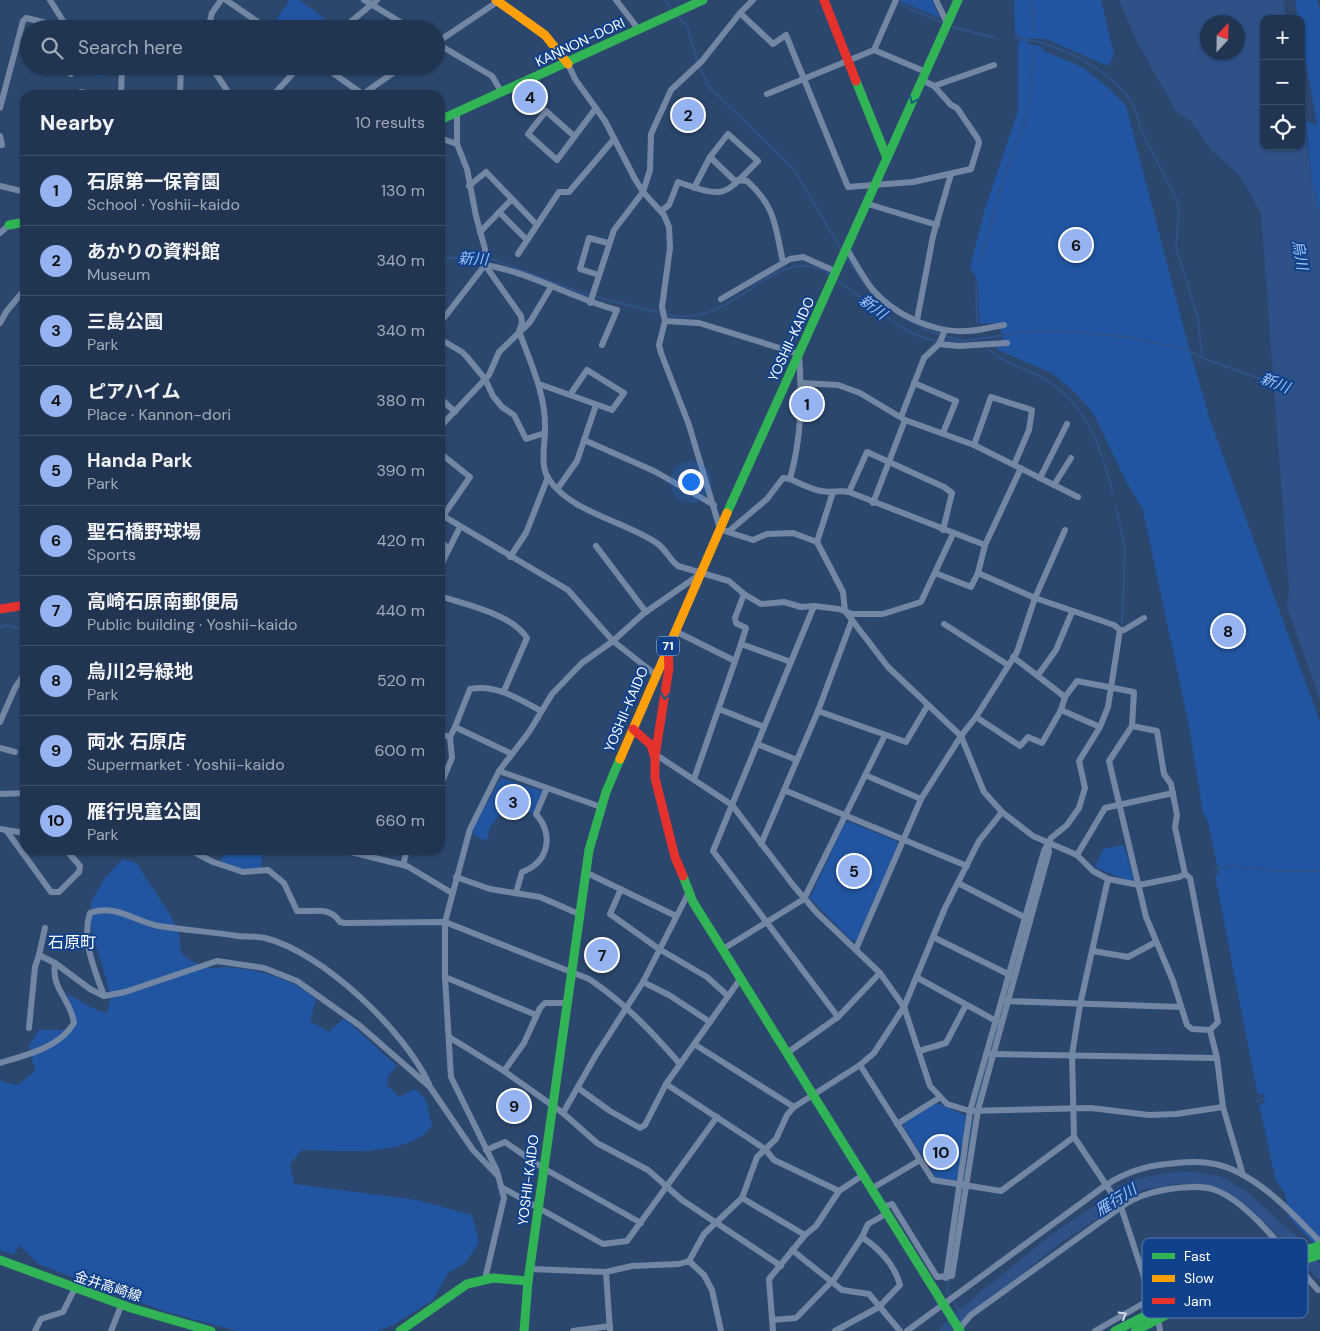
<!DOCTYPE html>
<html lang="en">
<head>
<meta charset="utf-8">
<style>
	body { margin:0; font-family:"DM Sans","Noto Sans JP",sans-serif; background:#293d59; color:#f1f3f6 }
	.controls { position:absolute; right:15px; top:15px; display:grid; overflow:hidden; border-radius:10px; box-shadow:0 1px 4px #0004 }
	.controls button { width:45px; height:45px; display:grid; place-items:center; padding:0; border:0; border-bottom:1px solid #3e5069; background:#213552; color:#f1f3f6; font:25px sans-serif }
	.compass { position:absolute; left:1200px; top:15px; width:45px; height:45px; border-radius:50%; background:#213552; box-shadow:0 1px 4px #0004; rotate:22deg }
	.you { position:absolute; left:690px; top:481px; width:18px; height:18px; margin:-12px; border:4px solid #fff; border-radius:50%; background:#1a73e8; box-shadow:0 0 0 8px #1a73e833 }
	.badge { display:grid; place-items:center; width:32px; height:32px; border-radius:50%; background:#95b2f1; color:#111; font-size:16px; font-weight:700 }
	.pin { position:absolute; translate:-50% -50%; border:2px solid #fff; box-shadow:0 1px 5px #0006 }
	.list { margin:0; padding:0; list-style:none }
	h2 { display:flex; justify-content:space-between; align-items:center; height:65px; margin:0; padding:0 20px; font-size:21px }
	h2 small { font-size:16px; font-weight:400; color:#a2abb8 }
	.list li { display:grid; grid-template-columns:32px 1fr auto; gap:15px; align-items:center; box-sizing:border-box; height:70px; padding:0 20px; border-top:1px solid #3e5069 }
	.list b { display:block; font-size:19px; white-space:nowrap }
	.list p { margin:0; font-size:16px; white-space:nowrap; color:#a2abb8 }
	.list em { font-size:16px; font-style:normal; color:#a2abb8 }
	.icon { flex:none; width:28px; height:28px; fill:none; stroke:currentColor; stroke-width:2; stroke-linecap:round; stroke-linejoin:round }
	.map { position:relative; flex:none; width:1320px; height:1331px; overflow:hidden }
	.search { position:absolute; background:#213552; box-shadow:0 1px 4px #0004; left:20px; top:20px; width:425px; height:55px; display:flex; align-items:center; gap:12px; box-sizing:border-box; padding:0 18px; border-radius:28px; color:#a2abb8; font-size:19px }
	.panel { position:absolute; background:#213552; box-shadow:0 1px 4px #0004; left:20px; top:90px; width:425px; height:765px; border-radius:15px }
	.map>svg:first-child { display:block }
	.green { fill:#2155a1 }
	.water { fill:#2e5187; fill-rule:evenodd }
	.lines { fill:none; stroke-linecap:round; stroke-linejoin:round }
	.stream { stroke:#2e5187; stroke-width:2 }
	.river { stroke:#2e5187; stroke-width:12 }
	.street { stroke:#7387a4; stroke-width:6 }
	.fast { stroke:#30b455; stroke-width:9 }
	.slow { stroke:#ff9f0a; stroke-width:9 }
	.jam { stroke:#e5322d; stroke-width:9 }
	.fast-bridge { stroke:#30b455; stroke-width:10 }
	.oneway { stroke:#185e7d }
	.oneway2 { stroke:#d5dbe4 }
	.labels { text-anchor:middle; stroke-width:4; stroke-linejoin:round; paint-order:stroke }
	.shield { fill:#10418a; stroke:#b7c6dc; stroke-width:1 }
	.shield-label { font-size:12px; font-weight:bold; fill:#fff }
	.street-label { font-size:14px; fill:#fff; stroke:#10418a }
	.water-label { font-size:15px; font-style:italic; fill:#a2c6f9; stroke:#10418a }
	.quarter-label { font-size:16px; fill:#fff; stroke:#10418a }
	.key { fill:#10418a; stroke:#587aad; stroke-width:1 }
	.key-label { font-size:14px; fill:#fff }
</style>
</head>
<body>
<div class="map">
<svg width="1320" height="1331" viewBox="0 0 1320 1331">
	<rect width="100%" height="100%" fill="#2c476e"/>
	<!-- green -->
	<g class="green">
		<path d="M290 0H299L337 28 273 29 271 27Z"/>
		<path d="M932 0 940 18 900 1 901 0Z"/>
		<path d="M1014 0H1101L1114 55 1108 66 1046 39 1028 38V44L1039 46 1046 52 1082 67 1111 90 1126 106 1186 337 1210 420 1320 722V1251L1289 1217 1285 1193 1276 1181 1259 1104 1265 1103 1263 1094H1258L1256 1086 1215 875 1219 873 1208 822 1203 812 1189 726 1143 510 1126 481 1094 415 1078 395 1052 373 998 350 996 346 1003 344 1000 323 980 324 978 282 970 267 985 209 1018 111V42H1020L1022 38 1015 35Z"/>
		<path d="M1295 0H1317L1320 10V215L1312 183 1306 121 1317 125 1301 35V19H1298Z"/>
		<path d="M75 66H105L103 77 73 73Z"/>
		<path d="M501 778 542 791 543 794 534 814 523 809 502 812 490 827 487 841 473 835 474 831 472 830Z"/>
		<path d="M850 822 896 841 898 844 856 941 851 940 810 898 845 823Z"/>
		<path d="M1124 845 1134 880 1131 882 1095 867 1103 849Z"/>
		<path d="M228 850H263L261 868 243 871 220 861Z"/>
		<path d="M123 859 136 863 171 916 179 933 181 953C189 960 200 967 211 968 216 969 221 967 226 967 258 969 291 978 316 999L310 1021 329 1032 344 1018 397 1066 388 1076 387 1085 399 1097 415 1089 426 1100 432 1126C406 1159 339 1150 302 1150L290 1164 294 1184 417 1200 472 1215 479 1243 465 1263 448 1273 433 1300 393 1325 377 1331H237L167 1312 74 1278 37 1263 19 1245 14 1255 0 1250V1079L3 1082 18 1085 35 1071 29 1046 39 1030H68L73 1011 67 994C81 1000 91 1010 107 1013L111 996 91 928V903L104 879Z"/>
		<path d="M937 1103 966 1116 958 1178 955 1181 936 1177 903 1126 904 1123Z"/>
	</g>
	<!-- water -->
	<path class="water" d="M1119 0H1283L1286 19H1264V146H1301V96L1312 183 1320 215V699L1287 607 1289 590 1261 213 1239 175 1211 150 1191 121 1176 111 1137 42ZM1208 22H1238V52H1208Z"/>
	<g class="lines">
		<!-- stream -->
		<g class="stream">
			<path d="M665 0 672 10"/>
			<path d="M1031 0 1034 32"/>
			<path d="M900 4 941 22"/>
			<path d="M677 16 687 26 697 60 708 86 793 168 841 249"/>
			<path d="M953 27 995 38"/>
			<path d="M1016 38C1026 40 1037 41 1046 44 1083 57 1136 85 1140 128L1177 200 1179 210 1176 248 1198 318 1202 357"/>
			<path d="M487 257 590 296"/>
			<path d="M440 258 482 257"/>
			<path d="M846 258 874 296"/>
			<path d="M980 262 1005 174 1028 114 1034 50"/>
			<path d="M837 280 899 326 918 336 932 340 964 341 1032 331H1065L1128 337 1186 349 1202 358 1275 384"/>
			<path d="M976 282 977 323"/>
			<path d="M595 297 661 313"/>
			<path d="M665 314C735 333 774 238 829 274"/>
			<path d="M904 318 931 332 940 334"/>
			<path d="M945 336 962 340"/>
			<path d="M987 347C998 361 1020 367 1037 375 1085 399 1101 445 1113 494"/>
			<path d="M1116 507 1125 549 1122 624"/>
			<path d="M0 627 7 625 25 631"/>
			<path d="M1214 869 1233 866 1279 871H1320"/>
			<path d="M999 1020 1003 1006"/>
			<path d="M990 1052 998 1025"/>
			<path d="M1257 1101 1263 1099"/>
			<path d="M960 1201 973 1116 989 1056"/>
			<path d="M949 1277 947 1292 950 1296"/>
			<path d="M953 1300 962 1315"/>
		</g>
		<!-- river -->
		<path class="river" d="M946 1331 962 1315 1057 1238 1122 1195 1140 1184 1184 1177 1218 1182 1245 1198 1295 1243 1320 1273"/>
		<!-- street -->
		<g class="street">
			<path d="M50 0 68 29"/>
			<path d="M226 0 268 29"/>
			<path d="M364 0 412 29"/>
			<path d="M616 0 639 30"/>
			<path d="M936 0 947 23"/>
			<path d="M740 13 773 44 786 35 848 187 913 182 971 169 979 143 978 139 957 108 951 105 934 86"/>
			<path d="M208 29 212 13 221 0"/>
			<path d="M342 29 377 0"/>
			<path d="M436 43 492 76 502 93"/>
			<path d="M436 43 500 0"/>
			<path d="M874 50 896 0"/>
			<path d="M568 64 575 79 605 121 635 179 643 192 664 215 669 227 670 248 662 307 665 321 659 345 661 353 689 425 720 529 728 532 767 499 783 478 790 479C802 435 802 399 799 354L699 323 665 321"/>
			<path d="M211 66 230 95"/>
			<path d="M323 66 364 95"/>
			<path d="M71 74 72 66"/>
			<path d="M922 80 934 86 994 65"/>
			<path d="M81 92 93 95"/>
			<path d="M363 94 403 66"/>
			<path d="M767 94 874 50 926 72"/>
			<path d="M121 95 122 66"/>
			<path d="M180 95 181 66"/>
			<path d="M273 95 300 66"/>
			<path d="M0 108 23 21 26 18 51 24 65 23"/>
			<path d="M457 112V144L467 169 476 216 485 249V265L521 316 522 323 519 331C530 362 546 394 545 429 545 444 540 465 548 478 569 512 627 522 658 544 666 550 670 560 678 566L729 581 744 594 761 604 784 602 801 607 814 606 839 609 852 614H883L921 602 953 534"/>
			<path d="M0 136 2 145"/>
			<path d="M574 136 546 111 528 134 557 160 596 108"/>
			<path d="M440 138 457 144"/>
			<path d="M710 157 734 180 747 181C776 207 775 226 783 262"/>
			<path d="M0 186 25 192"/>
			<path d="M469 186 486 172 537 225"/>
			<path d="M868 204 937 225"/>
			<path d="M661 211 669 205 678 182C727 199 723 196 758 161L728 134 710 157 694 188"/>
			<path d="M499 212 527 240"/>
			<path d="M480 232 512 199"/>
			<path d="M0 233 9 225"/>
			<path d="M847 249C855 263 863 277 872 289 893 314 933 333 966 331 979 331 991 327 1004 325"/>
			<path d="M518 254 559 192H569L614 139"/>
			<path d="M599 275 580 269 589 238 608 243"/>
			<path d="M721 299 790 259 803 257 837 272"/>
			<path d="M590 303 614 230 643 192 650 170 651 134 671 90 702 61 740 13 753 0"/>
			<path d="M917 320 933 236 951 174"/>
			<path d="M0 323 6 312 25 289"/>
			<path d="M440 323 485 265C530 272 572 298 617 310L602 345"/>
			<path d="M440 339 462 352 467 357 485 379 493 396 502 407 514 415 526 439 545 433"/>
			<path d="M939 344 945 330"/>
			<path d="M801 383 838 385 860 393 905 420 974 445 1078 497"/>
			<path d="M914 383 956 401 943 433"/>
			<path d="M539 384 612 410 624 393 587 370 570 395"/>
			<path d="M440 398 455 412"/>
			<path d="M901 417 924 358 939 344 959 346 1007 343"/>
			<path d="M440 427 489 375 499 352 530 322 551 287"/>
			<path d="M584 440 654 471 714 505"/>
			<path d="M974 445 991 397 1032 410 1029 430 1014 465"/>
			<path d="M440 453 470 477 443 516"/>
			<path d="M1040 478 1067 424"/>
			<path d="M790 479C799 483 810 489 821 491 831 493 839 490 849 492L985 545"/>
			<path d="M1054 485 1071 458"/>
			<path d="M558 488 577 461 596 405"/>
			<path d="M833 492 817 542 843 592 845 611 888 667 961 736 984 792 1002 812 1033 836 1077 855 1093 871 1108 879 1139 885 1179 877 1185 874"/>
			<path d="M849 492 867 452 944 487 952 493 943 530"/>
			<path d="M873 503 905 420"/>
			<path d="M440 514 568 590 613 641 656 675"/>
			<path d="M728 532 753 540 767 534 793 533 817 542"/>
			<path d="M440 542 449 548"/>
			<path d="M596 546 646 612"/>
			<path d="M510 557 526 533 548 477"/>
			<path d="M440 567 460 527"/>
			<path d="M935 573 971 587 978 573"/>
			<path d="M440 596C466 605 512 614 527 638L504 691"/>
			<path d="M814 606 713 851 838 1017"/>
			<path d="M944 624 1008 665"/>
			<path d="M1120 630H1124L1144 618"/>
			<path d="M675 631 735 661"/>
			<path d="M741 644 746 628 736 623 735 618 744 594"/>
			<path d="M1013 657 1065 697 1077 681 1134 692 1132 726 1109 761 1146 917 1173 981 1187 1025 1192 1029 1210 1030 1218 1022 1190 878 1185 874 1175 827 1177 815 1171 784 1164 774 1157 731 1132 726"/>
			<path d="M1038 675 1056 650 1072 612"/>
			<path d="M719 709 764 727"/>
			<path d="M1061 710 1100 727"/>
			<path d="M818 711 906 742 928 705"/>
			<path d="M976 717 1020 746 1028 737 1042 743 1061 710 1065 697"/>
			<path d="M0 722 15 688 25 673"/>
			<path d="M455 727 470 689C497 684 518 699 541 711"/>
			<path d="M440 734 450 737"/>
			<path d="M757 744 797 760"/>
			<path d="M0 748 15 752"/>
			<path d="M655 754 732 805 793 885 817 913 880 973 904 1007 930 1086 947 1104 970 1111 1091 1108 1149 1115 1176 1114 1223 1107"/>
			<path d="M499 771 601 807"/>
			<path d="M865 775 921 799"/>
			<path d="M694 779 741 644 791 662"/>
			<path d="M440 786 452 758 450 737 455 727 512 754"/>
			<path d="M784 790 967 866"/>
			<path d="M0 794 25 793"/>
			<path d="M0 829 25 833"/>
			<path d="M6 830 51 892H59L79 872 80 866 66 850"/>
			<path d="M761 844 818 711 852 620"/>
			<path d="M190 850 213 862 243 872 268 870 284 883 297 911C314 912 330 906 340 922L345 923 445 922 589 979C624 1002 653 1033 680 1064"/>
			<path d="M343 850 407 866 452 893"/>
			<path d="M1077 855 1105 808 1173 793"/>
			<path d="M403 865 407 850"/>
			<path d="M585 872 676 916"/>
			<path d="M456 877 490 889 540 897 579 914"/>
			<path d="M1108 879 1080 1005 1072 1055 1074 1137 1121 1207 1152 1301"/>
			<path d="M958 883 1028 919"/>
			<path d="M621 889 610 914 659 949 707 977 728 996"/>
			<path d="M516 893 522 872C549 862 554 835 536 814L547 788"/>
			<path d="M933 937 1010 975"/>
			<path d="M723 949 804 899 885 735"/>
			<path d="M856 949 921 799 961 736 976 717 1017 652 1035 598 1065 530"/>
			<path d="M1093 951 1128 957 1156 942"/>
			<path d="M39 955 45 928"/>
			<path d="M445 977 536 1015"/>
			<path d="M916 977 998 1022"/>
			<path d="M643 982 669 995 710 1022"/>
			<path d="M104 996C95 970 81 941 90 913 113 903 137 922 159 926 186 930 212 932 238 936 247 937 257 936 265 938 322 952 405 1031 429 1084"/>
			<path d="M1005 1001 1181 1007"/>
			<path d="M29 1028 35 967 39 955 55 963"/>
			<path d="M1210 1030 1217 1058 1223 1107 1243 1175"/>
			<path d="M449 1037 504 1071 563 1113 597 1143 648 1170 682 1200 781 1266"/>
			<path d="M694 1044 794 1107"/>
			<path d="M919 1051 946 1043 966 1005"/>
			<path d="M787 1053 838 1017 880 973"/>
			<path d="M990 1054 1217 1058"/>
			<path d="M0 1063C26 1055 59 1048 74 1023 70 997 51 990 55 963L90 989 104 996 125 992 217 961 264 968 297 981 359 1025 430 1087 473 1150 497 1175"/>
			<path d="M860 1065 933 1180 1001 1191 1074 1137"/>
			<path d="M504 1071 524 1043 540 1008 545 1003H567"/>
			<path d="M666 1084 765 1149 774 1160 839 1191"/>
			<path d="M578 1088 610 1111 640 1128 645 1125 666 1084 741 978"/>
			<path d="M563 1113 596 1055 643 982 689 892"/>
			<path d="M897 1124 939 1098"/>
			<path d="M486 1150 505 1142 543 1168 641 1223"/>
			<path d="M501 1187 603 1244 627 1241 717 1117"/>
			<path d="M871 1189 920 1160"/>
			<path d="M742 1198 805 1235"/>
			<path d="M882 1207 892 1204 937 1277 952 1276 978 1110 1049 852 1048 844"/>
			<path d="M862 1237 868 1224 886 1214"/>
			<path d="M792 1250 842 1290 869 1294 900 1331"/>
			<path d="M689 1261 704 1234 742 1198 757 1157 776 1139 787 1115 794 1107 860 1065 874 1053 904 1007 945 908 979 841 1002 812"/>
			<path d="M530 1269 606 1272 632 1266 679 1264 689 1261 704 1275 712 1290 721 1331"/>
			<path d="M606 1272 610 1331"/>
			<path d="M946 1278 970 1111 1044 851 1051 838 1067 825 1079 808 1085 788 1079 761 1100 727 1108 707 1120 630 1114 625 1035 598 978 573 985 545 1021 468"/>
			<path d="M485 1279 504 1198 497 1171 451 1077 445 977V922L470 829 499 771 529 732 552 694 582 663 613 641 643 614 699 575"/>
			<path d="M772 1320 796 1318 835 1278 862 1237C879 1249 894 1263 900 1285L879 1307 835 1331"/>
			<path d="M1159 1324 1160 1331"/>
			<path d="M35 1331 41 1319 63 1312 74 1290"/>
			<path d="M111 1331 121 1306"/>
			<path d="M573 1331 610 1326"/>
			<path d="M773 1331 769 1279 805 1235 816 1226 839 1191 863 1175"/>
			<path d="M907 1331 1106 1185C1126 1172 1144 1166 1167 1164 1181 1162 1196 1161 1209 1163 1251 1168 1293 1213 1320 1242"/>
			<path d="M957 1331 971 1315 1121 1207C1137 1196 1151 1192 1170 1189 1184 1187 1201 1185 1215 1190 1250 1202 1293 1262 1318 1290"/>
			<path d="M1095 1331 1151 1299"/>
		</g>
		<!-- fast -->
		<g class="fast">
			<path d="M440 120 703 0"/>
			<path d="M887 158 958 0"/>
			<path d="M9 225 25 222"/>
			<path d="M727 513 887 158 856 81"/>
			<path d="M683 876 693 902 960 1331"/>
			<path d="M0 1260 131 1308 211 1331"/>
			<path d="M400 1331 467 1284 493 1278 528 1281"/>
			<path d="M524 1331 528 1281 589 850 606 792 620 759"/>
			<path d="M1115 1331 1205 1286 1273 1261"/>
			<path d="M1135 1331 1185 1305 1275 1269"/>
		</g>
		<!-- slow -->
		<g class="slow">
			<path d="M496 0 545 35 568 64"/>
			<path d="M620 759 727 513"/>
		</g>
		<!-- jam -->
		<g class="jam">
			<path d="M824 0 856 81"/>
			<path d="M0 609 25 605"/>
			<path d="M633 729 651 745 655 758V778L675 857 683 876"/>
			<path d="M655 756 669 668 668 648"/>
		</g>
		<!-- fast-bridge -->
		<g class="fast-bridge">
			<path d="M1273 1261 1320 1246"/>
			<path d="M1275 1269 1320 1254"/>
		</g>
	</g>
	<!-- one-way arrows -->
	<defs><path id="oneway-chevron" d="M-2-3.5L2.5 0L-2 3.5" fill="none" stroke-width="1.6" stroke-linecap="round" stroke-linejoin="round" transform="scale(1.25)"/></defs>
	<g class="oneway">
		<use href="#oneway-chevron" transform="translate(913 100) rotate(114)"/>
		<use href="#oneway-chevron" transform="translate(665 696) rotate(99)"/>
	</g>
	<use class="oneway2" href="#oneway-chevron" transform="translate(1123 1315) rotate(-30)"/>
	<g class="labels">
		<!-- shield labels -->
		<rect class="shield" x="657" y="636.5" width="22" height="19" rx="4"/>
		<g class="shield-label">
			<text x="668" y="650">71</text>
		</g>
		<!-- street labels -->
		<g class="street-label">
			<text transform="translate(580 42) rotate(-25)" y="5">KANNON-DORI</text>
			<text transform="translate(791 339) rotate(-65)" y="5">YOSHII-KAIDO</text>
			<text transform="translate(626 709) rotate(-67)" y="5">YOSHII-KAIDO</text>
			<text transform="translate(528 1180) rotate(-83)" y="5">YOSHII-KAIDO</text>
			<text transform="translate(108 1286) rotate(18)" y="5">金井高崎線</text>
		</g>
		<!-- water labels -->
		<g class="water-label">
			<text transform="translate(1300 255) rotate(80)" y="5">烏川</text>
			<text transform="translate(473 259) rotate(3)" y="5">新川</text>
			<text transform="translate(873 307) rotate(37)" y="5">新川</text>
			<text transform="translate(1275 383) rotate(21)" y="5">新川</text>
			<text transform="translate(1116 1200) rotate(-32)" y="5">雁行川</text>
		</g>
		<!-- quarter labels -->
		<g class="quarter-label">
			<text x="72" y="948">石原町</text>
		</g>
	</g>
	<!-- legend -->
	<rect x="1142" y="1238" width="166" height="80" rx="8" class="key"/>
	<rect x="1152" y="1253" width="23" height="6" fill="#30b455"/>
	<rect x="1152" y="1275" width="23" height="7" fill="#ff9f0a"/>
	<rect x="1152" y="1298" width="23" height="6" fill="#e5322d"/>
	<g class="key-label">
		<text x="1184" y="1261">Fast</text>
		<text x="1184" y="1283">Slow</text>
		<text x="1184" y="1306">Jam</text>
	</g>
</svg>
<div class="controls">
<button>+</button>
<button>−</button>
<button><svg class="icon" aria-label="locate" viewBox="0 0 24 24"><circle cx="12" cy="12" r="6"/><path d="M12 2v4M12 18v4M2 12h4M18 12h4"/></svg></button>
</div>
<svg class="compass" viewBox="-18 -18 36 36"><path d="M0-13l5 13h-10z" fill="#e53935"/><path d="M0 13l5-13h-10z" fill="#a2abb8"/></svg>
<div class="you"></div>
<div class="pin badge" style="left:807px;top:404px">1</div>
<div class="pin badge" style="left:688px;top:115px">2</div>
<div class="pin badge" style="left:513px;top:802px">3</div>
<div class="pin badge" style="left:530px;top:97px">4</div>
<div class="pin badge" style="left:854px;top:871px">5</div>
<div class="pin badge" style="left:1076px;top:245px">6</div>
<div class="pin badge" style="left:602px;top:955px">7</div>
<div class="pin badge" style="left:1228px;top:631px">8</div>
<div class="pin badge" style="left:514px;top:1106px">9</div>
<div class="pin badge" style="left:941px;top:1152px">10</div>
<div class="search"><svg class="icon" aria-label="search" viewBox="0 0 24 24"><circle cx="10" cy="10" r="6"/><path d="M15 15l6 6"/></svg>Search here</div>
<section class="panel">
<h2>Nearby<small>10 results</small></h2>
<ul class="list">
<li><span class="badge">1</span><div><b>石原第一保育園</b><p>School · Yoshii-kaido</p></div><em>130 m</em></li>
<li><span class="badge">2</span><div><b>あかりの資料館</b><p>Museum</p></div><em>340 m</em></li>
<li><span class="badge">3</span><div><b>三島公園</b><p>Park</p></div><em>340 m</em></li>
<li><span class="badge">4</span><div><b>ピアハイム</b><p>Place · Kannon-dori</p></div><em>380 m</em></li>
<li><span class="badge">5</span><div><b>Handa Park</b><p>Park</p></div><em>390 m</em></li>
<li><span class="badge">6</span><div><b>聖石橋野球場</b><p>Sports</p></div><em>420 m</em></li>
<li><span class="badge">7</span><div><b>高崎石原南郵便局</b><p>Public building · Yoshii-kaido</p></div><em>440 m</em></li>
<li><span class="badge">8</span><div><b>烏川2号緑地</b><p>Park</p></div><em>520 m</em></li>
<li><span class="badge">9</span><div><b>両水 石原店</b><p>Supermarket · Yoshii-kaido</p></div><em>600 m</em></li>
<li><span class="badge">10</span><div><b>雁行児童公園</b><p>Park</p></div><em>660 m</em></li>
</ul>
</section>
</div>
</body>
</html>
